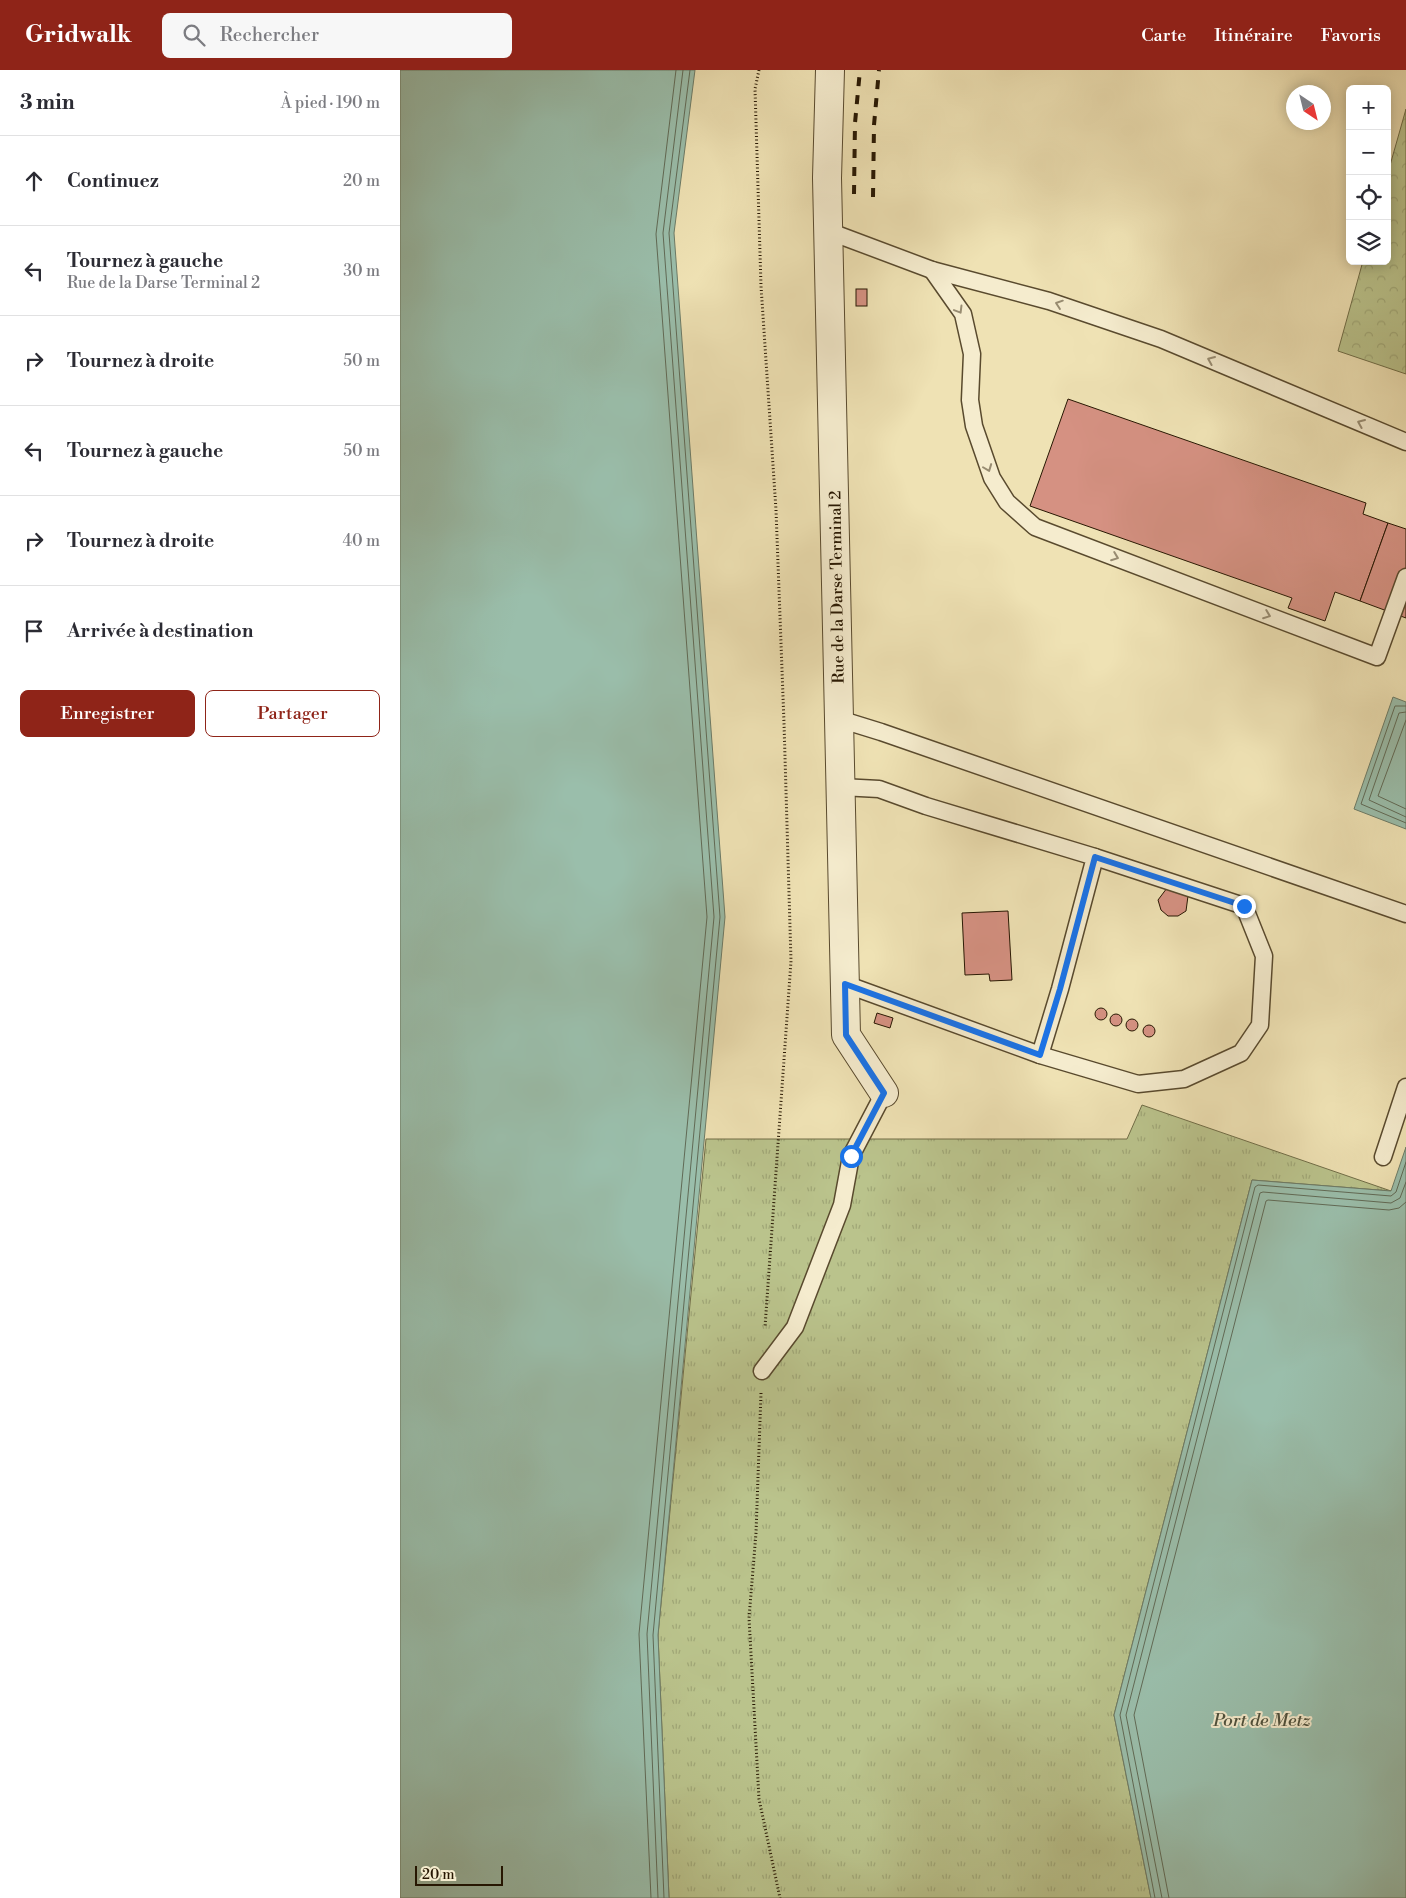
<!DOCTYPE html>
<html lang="fr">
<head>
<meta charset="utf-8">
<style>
	body { margin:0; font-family:"Libre Bodoni",serif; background:#f7f7f7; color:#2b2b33 }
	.controls { position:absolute; right:15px; top:15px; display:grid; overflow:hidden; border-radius:8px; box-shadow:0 2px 12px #0003 }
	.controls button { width:45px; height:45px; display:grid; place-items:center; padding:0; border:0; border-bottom:1px solid #e1e1e2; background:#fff; color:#2b2b33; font:25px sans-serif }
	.compass { position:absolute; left:886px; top:15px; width:45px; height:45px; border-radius:50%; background:#fff; box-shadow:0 2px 12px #0003; rotate:145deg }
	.scale { position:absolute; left:15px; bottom:12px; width:88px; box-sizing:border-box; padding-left:5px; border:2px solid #271702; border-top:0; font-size:14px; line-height:18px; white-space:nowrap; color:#271702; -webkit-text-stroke:4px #f5ecce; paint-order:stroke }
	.stop { position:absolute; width:15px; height:15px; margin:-11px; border:4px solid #1a73e8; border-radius:50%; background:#fff }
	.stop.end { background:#1a73e8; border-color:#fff; box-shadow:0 1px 5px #0008 }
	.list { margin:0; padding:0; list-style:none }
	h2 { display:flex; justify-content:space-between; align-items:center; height:65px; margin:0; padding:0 20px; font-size:21px }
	h2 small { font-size:16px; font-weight:400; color:#7c7c81 }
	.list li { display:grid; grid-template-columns:32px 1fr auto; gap:15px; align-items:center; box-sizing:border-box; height:90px; padding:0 20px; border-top:1px solid #e1e1e2 }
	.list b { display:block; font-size:19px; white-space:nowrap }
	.list p { margin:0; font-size:16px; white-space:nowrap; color:#7c7c81 }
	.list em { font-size:16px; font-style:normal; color:#7c7c81 }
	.actions { display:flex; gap:10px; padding:15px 20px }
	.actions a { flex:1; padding:11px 0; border:1px solid #8f2418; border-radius:8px; text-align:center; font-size:18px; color:#8f2418 }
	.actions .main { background:#8f2418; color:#fff }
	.icon { flex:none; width:28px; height:28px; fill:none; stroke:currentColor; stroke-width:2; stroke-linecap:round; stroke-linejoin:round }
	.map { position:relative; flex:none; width:1006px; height:1828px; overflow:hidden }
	header { display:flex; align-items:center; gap:30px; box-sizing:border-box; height:70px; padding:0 25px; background:#8f2418; color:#fff }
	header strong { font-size:24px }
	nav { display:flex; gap:28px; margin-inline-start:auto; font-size:18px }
	.search { width:350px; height:45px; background:#f7f7f7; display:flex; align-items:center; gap:12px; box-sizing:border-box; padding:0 18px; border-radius:8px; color:#7c7c81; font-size:19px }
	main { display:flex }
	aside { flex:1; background:#fff }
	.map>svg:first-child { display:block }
	.grass { fill:url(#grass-tufts); stroke:#706d47 }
	.forest { fill:url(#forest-crowns); stroke:#706d47 }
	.water { fill:#9abeab; stroke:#6c7b67 }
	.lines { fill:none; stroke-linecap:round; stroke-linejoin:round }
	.shore { stroke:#606a56; stroke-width:1 }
	.building { fill:#d59182; stroke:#271702 }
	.lane-casing { stroke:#594a2e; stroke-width:19 }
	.street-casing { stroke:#594a2e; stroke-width:30 }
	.path { stroke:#271702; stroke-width:3; stroke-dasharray:1 2.5; stroke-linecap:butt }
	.lane { stroke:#f5ecce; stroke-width:16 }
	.street { stroke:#f5ecce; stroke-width:28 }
	.rail { stroke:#271702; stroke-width:4; stroke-dasharray:9 9; stroke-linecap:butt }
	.oneway { stroke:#988c72 }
	.route { stroke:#1a73e8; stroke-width:6 }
	.labels { text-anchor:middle; stroke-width:4; stroke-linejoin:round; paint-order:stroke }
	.street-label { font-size:16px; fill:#271702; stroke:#f5ecce }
	.water-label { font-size:18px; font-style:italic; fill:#4f513d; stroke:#f5ecce }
</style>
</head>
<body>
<header>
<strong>Gridwalk</strong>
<div class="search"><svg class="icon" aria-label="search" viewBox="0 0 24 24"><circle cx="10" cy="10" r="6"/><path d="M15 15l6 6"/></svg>Rechercher</div>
<nav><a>Carte</a><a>Itinéraire</a><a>Favoris</a></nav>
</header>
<main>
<aside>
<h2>3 min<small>À pied · 190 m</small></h2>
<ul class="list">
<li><svg class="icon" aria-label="ahead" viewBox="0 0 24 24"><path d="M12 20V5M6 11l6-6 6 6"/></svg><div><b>Continuez</b></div><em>20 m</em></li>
<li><svg class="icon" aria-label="left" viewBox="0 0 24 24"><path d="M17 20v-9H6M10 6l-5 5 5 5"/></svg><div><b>Tournez à gauche</b><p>Rue de la Darse Terminal 2</p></div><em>30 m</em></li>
<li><svg class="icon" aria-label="right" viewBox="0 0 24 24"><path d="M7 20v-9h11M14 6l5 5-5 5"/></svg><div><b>Tournez à droite</b></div><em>50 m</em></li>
<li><svg class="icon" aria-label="left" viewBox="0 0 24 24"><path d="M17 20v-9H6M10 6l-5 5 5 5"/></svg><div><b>Tournez à gauche</b></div><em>50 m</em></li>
<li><svg class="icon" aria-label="right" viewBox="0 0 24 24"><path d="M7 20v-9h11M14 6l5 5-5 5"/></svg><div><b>Tournez à droite</b></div><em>40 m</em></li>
<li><svg class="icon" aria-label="arrive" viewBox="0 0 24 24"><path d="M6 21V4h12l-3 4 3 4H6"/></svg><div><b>Arrivée à destination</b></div></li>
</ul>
<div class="actions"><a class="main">Enregistrer</a><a>Partager</a></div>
</aside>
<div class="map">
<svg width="1006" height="1828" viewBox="0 0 1006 1828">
	<defs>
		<pattern id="grass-tufts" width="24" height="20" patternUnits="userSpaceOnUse" patternTransform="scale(1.25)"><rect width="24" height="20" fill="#bac38c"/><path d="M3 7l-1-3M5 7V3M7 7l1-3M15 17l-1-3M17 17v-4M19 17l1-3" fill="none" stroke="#a0a777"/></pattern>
		<pattern id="forest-crowns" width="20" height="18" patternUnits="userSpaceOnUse" patternTransform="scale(1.25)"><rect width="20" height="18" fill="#bac38c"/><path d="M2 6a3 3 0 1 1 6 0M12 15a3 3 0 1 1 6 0" fill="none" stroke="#a0a777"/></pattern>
	</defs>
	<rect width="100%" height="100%" fill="#efe2b4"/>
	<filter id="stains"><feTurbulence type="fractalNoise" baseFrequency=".004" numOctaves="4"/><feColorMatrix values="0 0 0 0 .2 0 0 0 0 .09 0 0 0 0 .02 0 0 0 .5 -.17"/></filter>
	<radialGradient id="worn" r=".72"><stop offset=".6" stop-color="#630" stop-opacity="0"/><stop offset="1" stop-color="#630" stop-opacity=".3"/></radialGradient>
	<!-- grass -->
	<path class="grass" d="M742 1035 991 1121 852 1110 714 1645 751 1828H269L258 1565 306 1069H727Z"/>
	<!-- forest -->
	<path class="forest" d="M1006 39V304L938 281 963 191H987V106Z"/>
	<!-- water -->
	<g class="water">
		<path d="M0 0H295L274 163 325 847 258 1565 269 1828H0Z"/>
		<path d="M993 627 1006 632V759L954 739Z"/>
		<path d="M1006 1077V1828H751L714 1645 852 1110 991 1121Z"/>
	</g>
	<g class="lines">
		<!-- shore -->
		<g class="shore">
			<path d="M1006 636H995L961 734 1006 753"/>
			<path d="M1006 642 999 643 969 730 1006 747"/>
			<path d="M1006 650 978 726 1006 739"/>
			<path d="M251 1828 239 1564 307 847 256 164 276 0"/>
			<path d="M258 1828 247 1564 314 847 263 163 283 0"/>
			<path d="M264 1828 253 1565 320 847 269 163 290 0"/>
			<path d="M755 1828 720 1645 855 1117 858 1115 991 1126 996 1122 1006 1092"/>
			<path d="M762 1828 726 1645 860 1123 863 1122 991 1133 1000 1128 1006 1112"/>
			<path d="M769 1828 734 1645 866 1131 868 1130 989 1140 999 1138 1006 1132"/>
		</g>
	</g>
	<!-- building -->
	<g class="building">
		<rect x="456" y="219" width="11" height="17"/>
		<path d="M668 329 966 433 963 444 988 453 960 531 935 522 925 551 888 538 892 528 630 436Z"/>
		<path d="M988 453 1006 459V548L960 531Z"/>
		<path d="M767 818 788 826 786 841 778 846H768L761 840 758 830Z"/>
		<path d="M608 841 612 910 590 911 589 904 565 905 562 843Z"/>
		<circle cx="701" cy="944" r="6"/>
		<path d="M477 943 493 948 490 958 474 953Z"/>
		<circle cx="716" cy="950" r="6"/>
		<circle cx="732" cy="955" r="6"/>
		<circle cx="749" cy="961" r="6"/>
	</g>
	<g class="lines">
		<defs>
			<g id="lane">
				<path d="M428 161 532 200 649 231 761 269 1006 372"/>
				<path d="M532 200 563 244 572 284 570 330 574 356 592 408 607 432 635 457 977 587 1006 507"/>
				<path d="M439 649 481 662 1006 844"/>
				<path d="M441 717 479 719 526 736 695 787 660 919 640 985 445 914"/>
				<path d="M640 985 738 1014 784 1009 841 983 860 955 864 886 844 836 695 787"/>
				<path d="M983 1087 1006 1017"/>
				<path d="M362 1301 395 1257 442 1135 451 1086 484 1023"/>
			</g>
			<path id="street" d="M430 0 427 108 446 965 484 1023"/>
		</defs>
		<!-- lane casing -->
		<use href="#lane" class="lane-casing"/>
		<!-- street casing -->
		<use href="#street" class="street-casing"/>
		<!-- path -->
		<g class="path">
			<path d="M359 0 355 19 361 216 376 440 384 653 391 891 365 1257"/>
			<path d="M361 1323 356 1463 349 1548 359 1729 380 1828"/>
		</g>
		<!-- lane -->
		<use href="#lane" class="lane"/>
		<!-- street -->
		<use href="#street" class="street"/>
		<!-- rail -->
		<g class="rail">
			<path d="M454 124 455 53 460 0"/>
			<path d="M473 127 474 55 479 0"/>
		</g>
	</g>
	<!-- one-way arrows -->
	<defs><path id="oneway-chevron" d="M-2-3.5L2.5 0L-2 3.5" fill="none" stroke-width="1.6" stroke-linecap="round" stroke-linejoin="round" transform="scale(1.25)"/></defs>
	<g class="oneway">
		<use href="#oneway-chevron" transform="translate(659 234) rotate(-161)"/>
		<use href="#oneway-chevron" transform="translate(559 240) rotate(59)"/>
		<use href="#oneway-chevron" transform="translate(811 290) rotate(-157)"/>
		<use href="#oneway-chevron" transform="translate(961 353) rotate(-157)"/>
		<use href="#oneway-chevron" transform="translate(588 398) rotate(69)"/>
		<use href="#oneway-chevron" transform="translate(715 487) rotate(21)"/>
		<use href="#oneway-chevron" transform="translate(867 545) rotate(21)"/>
	</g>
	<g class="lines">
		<!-- route -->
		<path class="route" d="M451 1086 484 1023 446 965 445 914 640 985 660 919 695 787 844 836"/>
	</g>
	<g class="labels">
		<!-- street labels -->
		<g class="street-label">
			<text transform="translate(436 517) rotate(-91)" y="6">Rue de la Darse Terminal 2</text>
		</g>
		<!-- water labels -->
		<g class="water-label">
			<text x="862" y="1656">Port de Metz</text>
		</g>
	</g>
	<rect width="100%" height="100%" filter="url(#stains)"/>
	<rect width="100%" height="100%" fill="url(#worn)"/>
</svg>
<div class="controls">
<button>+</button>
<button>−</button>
<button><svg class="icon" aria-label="locate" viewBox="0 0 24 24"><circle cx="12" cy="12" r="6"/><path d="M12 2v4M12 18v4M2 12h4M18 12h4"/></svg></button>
<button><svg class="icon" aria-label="layers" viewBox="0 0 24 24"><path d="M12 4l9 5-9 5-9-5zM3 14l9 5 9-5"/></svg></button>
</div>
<svg class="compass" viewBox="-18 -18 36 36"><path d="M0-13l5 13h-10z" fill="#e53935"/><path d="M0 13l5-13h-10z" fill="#7c7c81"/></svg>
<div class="scale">20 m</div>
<div class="stop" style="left:451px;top:1086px"></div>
<div class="stop end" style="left:844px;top:836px"></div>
</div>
</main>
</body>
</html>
